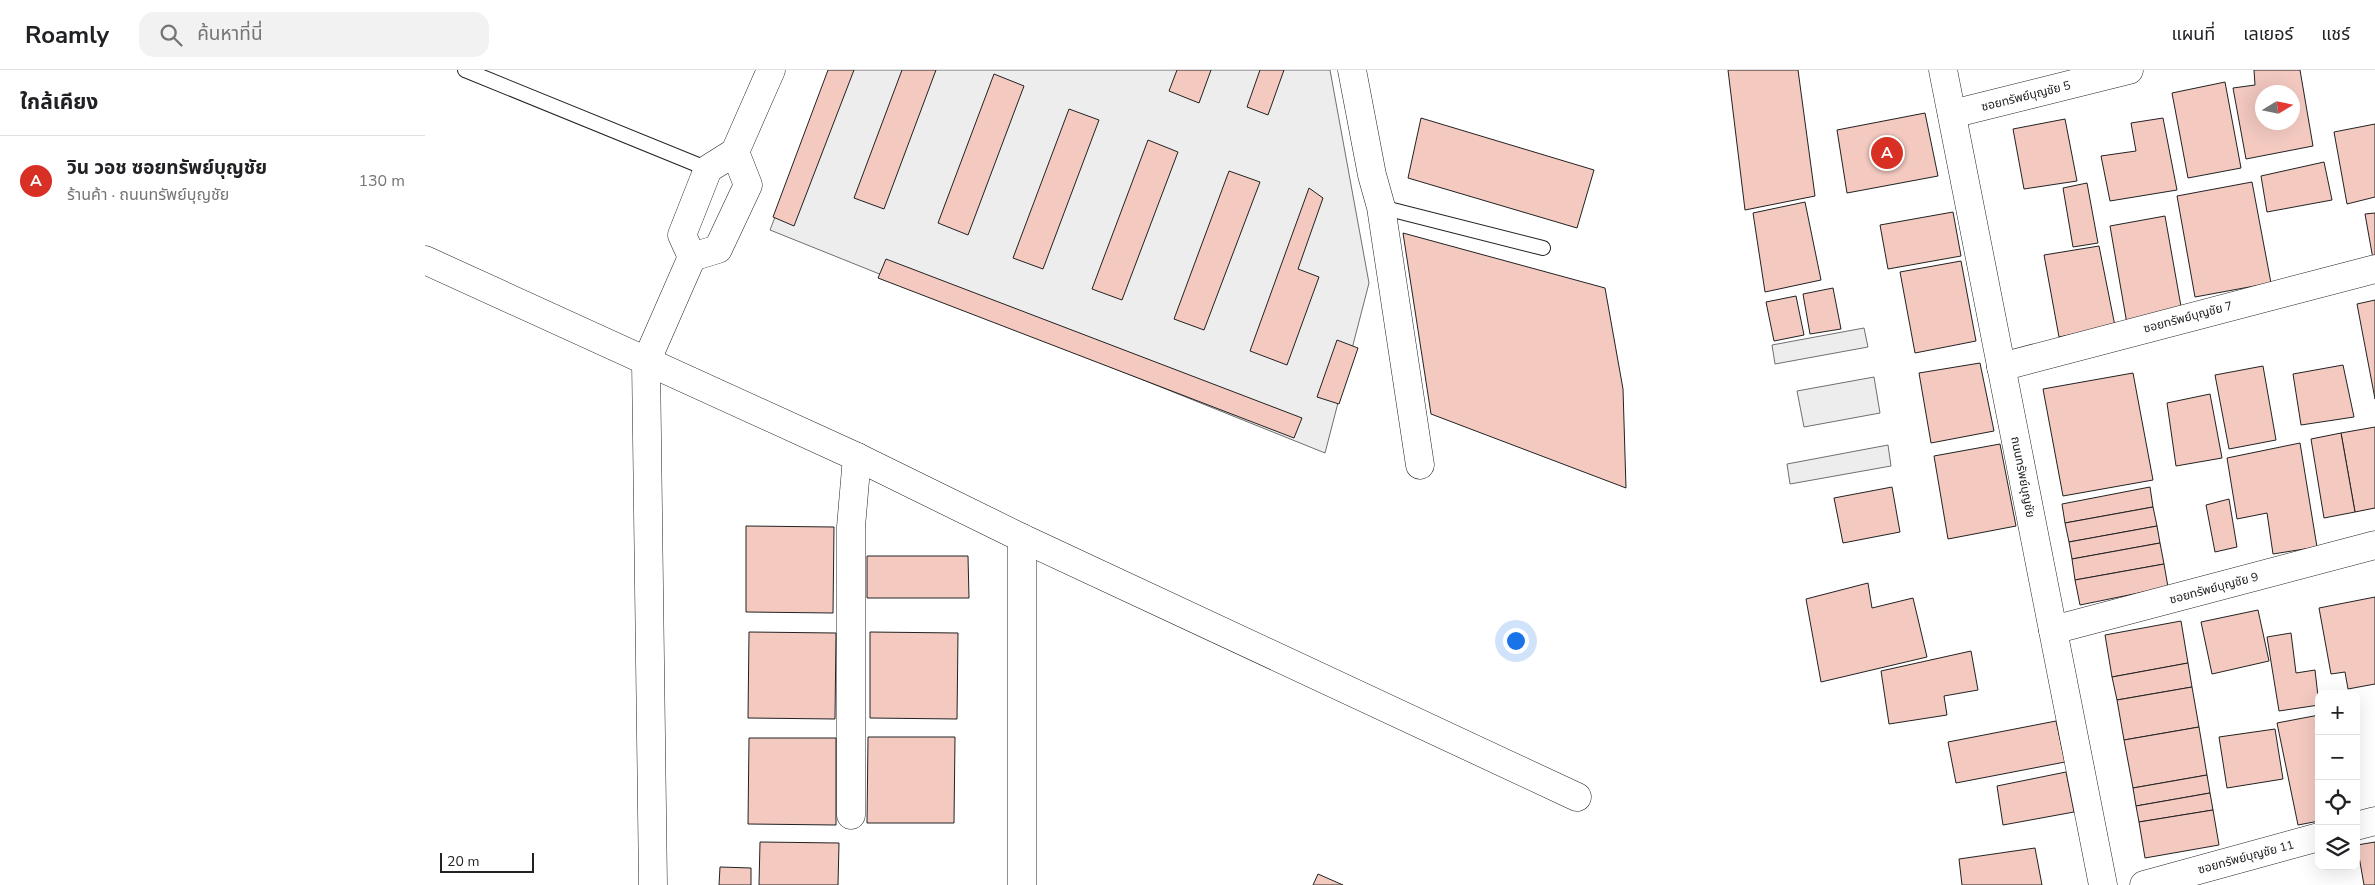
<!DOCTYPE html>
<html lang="th">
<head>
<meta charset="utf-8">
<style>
	body { margin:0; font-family:"Nunito Sans","Noto Sans Thai",sans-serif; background:#f2f2f2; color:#202124 }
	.controls { position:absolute; right:15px; bottom:15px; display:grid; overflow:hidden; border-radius:10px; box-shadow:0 5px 20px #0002 }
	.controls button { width:45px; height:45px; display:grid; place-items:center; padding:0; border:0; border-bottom:1px solid #e0e0e0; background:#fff; color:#202124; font:25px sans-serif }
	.compass { position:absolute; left:1830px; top:15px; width:45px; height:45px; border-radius:50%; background:#fff; box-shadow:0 5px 20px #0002; rotate:80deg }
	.scale { position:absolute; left:15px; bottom:12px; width:94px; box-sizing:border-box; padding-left:5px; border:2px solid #222; border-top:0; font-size:14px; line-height:18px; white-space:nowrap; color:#222; -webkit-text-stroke:4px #fff; paint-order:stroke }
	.you { position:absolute; left:1090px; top:570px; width:18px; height:18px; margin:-12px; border:4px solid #fff; border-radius:50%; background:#1a73e8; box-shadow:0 0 0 8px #1a73e833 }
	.badge { display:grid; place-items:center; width:32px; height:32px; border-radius:50%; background:#d93025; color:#fff; font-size:16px; font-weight:700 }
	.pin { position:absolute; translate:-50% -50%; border:2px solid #fff; box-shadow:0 1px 5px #0006 }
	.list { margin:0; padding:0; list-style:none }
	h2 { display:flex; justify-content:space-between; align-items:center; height:65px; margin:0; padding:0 20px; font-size:21px }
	h2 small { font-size:16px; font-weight:400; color:#757577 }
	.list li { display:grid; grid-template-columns:32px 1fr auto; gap:15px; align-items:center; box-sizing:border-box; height:90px; padding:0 20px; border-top:1px solid #e0e0e0 }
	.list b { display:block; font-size:19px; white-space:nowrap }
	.list p { margin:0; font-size:16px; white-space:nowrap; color:#757577 }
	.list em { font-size:16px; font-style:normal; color:#757577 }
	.icon { flex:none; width:28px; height:28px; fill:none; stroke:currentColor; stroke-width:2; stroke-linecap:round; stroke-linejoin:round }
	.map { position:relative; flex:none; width:1950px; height:815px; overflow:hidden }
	header { display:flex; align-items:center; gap:30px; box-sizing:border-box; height:70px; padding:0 25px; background:#fff; border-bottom:1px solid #e0e0e0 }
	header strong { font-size:24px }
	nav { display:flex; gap:28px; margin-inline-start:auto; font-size:18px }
	.search { width:350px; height:45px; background:#f2f2f2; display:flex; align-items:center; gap:12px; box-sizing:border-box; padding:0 18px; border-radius:15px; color:#757577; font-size:19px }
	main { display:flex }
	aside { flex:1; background:#fff }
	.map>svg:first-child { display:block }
	.parking { fill:#ededed; stroke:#6f6f6f }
	.building { fill:#f3c9c0; stroke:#222; fill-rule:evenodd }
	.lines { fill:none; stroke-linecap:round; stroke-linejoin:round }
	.service-casing { stroke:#222; stroke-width:16 }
	.minor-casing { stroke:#222; stroke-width:29 }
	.tertiary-casing { stroke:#222; stroke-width:29 }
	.service { stroke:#fff; stroke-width:14 }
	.minor { stroke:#fff; stroke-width:28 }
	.tertiary { stroke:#fff; stroke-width:28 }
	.labels { text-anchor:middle; stroke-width:4; stroke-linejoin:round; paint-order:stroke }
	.street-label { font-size:12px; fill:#222; stroke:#fff }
</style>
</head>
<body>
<header>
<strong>Roamly</strong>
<div class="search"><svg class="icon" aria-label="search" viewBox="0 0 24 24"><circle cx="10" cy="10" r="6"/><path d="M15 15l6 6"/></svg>ค้นหาที่นี่</div>
<nav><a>แผนที่</a><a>เลเยอร์</a><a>แชร์</a></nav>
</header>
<main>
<aside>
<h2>ใกล้เคียง<small></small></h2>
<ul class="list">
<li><span class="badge">A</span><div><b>วิน วอช ซอยทรัพย์บุญชัย</b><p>ร้านค้า · ถนนทรัพย์บุญชัย</p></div><em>130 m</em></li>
</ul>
</aside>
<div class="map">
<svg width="1950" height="815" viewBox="0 0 1950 815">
	<rect width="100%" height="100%" fill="#fff"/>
	<!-- parking -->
	<g class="parking">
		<path d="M407 0H905L944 213 900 383 345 160Z"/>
		<path d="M1439 258 1443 277 1350 294 1347 275Z"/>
		<path d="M1449 307 1455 343 1379 357 1372 321Z"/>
		<path d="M1463 375 1466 396 1365 414 1362 394Z"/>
	</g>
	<!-- building -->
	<g class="building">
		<path d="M403 0H429L369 156 348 147Z"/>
		<path d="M477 0H511L459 139 429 128Z"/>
		<path d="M752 0H786L774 33 744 21Z"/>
		<path d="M835 0H859L843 45 822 37Z"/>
		<path d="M1303 0H1373L1390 126 1320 140Z"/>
		<path d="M1829 0H1875L1888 76 1821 89 1808 18 1830 15ZM1838 22H1868V52H1838Z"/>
		<path d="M569 4 599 16 543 165 513 153Z"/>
		<path d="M1800 12 1816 98 1763 108 1747 23Z"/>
		<path d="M644 39 674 50 618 199 588 188Z"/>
		<path d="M1500 43 1513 106 1422 123 1412 60Z"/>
		<path d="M996 48 1169 100 1152 158 983 108Z"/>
		<path d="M1738 48 1752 120 1685 131 1676 86 1711 81 1706 53Z"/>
		<path d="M1640 49 1652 111 1599 119 1588 59Z"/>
		<path d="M1950 54V127L1922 134 1909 62Z"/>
		<path d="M723 70 753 82 697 230 667 219Z"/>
		<path d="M1899 92 1907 130 1842 142 1836 106Z"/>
		<path d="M804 101 835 112 779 260 749 249Z"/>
		<path d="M1827 112 1846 213 1770 227 1752 126Z"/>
		<path d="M1662 113 1673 173 1648 177 1638 118Z"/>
		<path d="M884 118 898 128 873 199 894 207 862 295 825 281Z"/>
		<path d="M1380 132 1396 210 1340 222 1328 143Z"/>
		<path d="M1528 142 1536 186 1463 199 1455 155Z"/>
		<path d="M1950 143V189H1948L1940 144Z"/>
		<path d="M1740 146 1757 242 1702 254 1685 156Z"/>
		<path d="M978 163 1180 218 1198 319 1201 418 1006 344Z"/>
		<path d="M1674 176 1690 256 1634 267 1619 185Z"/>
		<path d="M461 189 877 348 869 368 453 208Z"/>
		<path d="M1536 191 1551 271 1490 283 1475 202Z"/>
		<path d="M1408 218 1416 259 1385 264 1378 224Z"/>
		<path d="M1371 226 1379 265 1349 271 1341 232Z"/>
		<path d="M1950 230V329L1932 234Z"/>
		<path d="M912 270 933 278 914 334 892 327Z"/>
		<path d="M1555 293 1569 361 1506 373 1494 303Z"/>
		<path d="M1918 295 1929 347 1876 355 1868 304Z"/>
		<path d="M1838 296 1851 370 1804 379 1790 305Z"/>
		<path d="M1708 303 1728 410 1638 426 1618 319Z"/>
		<path d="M1785 324 1797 388 1751 396 1742 333Z"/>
		<path d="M1950 357V438L1930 442 1916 363Z"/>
		<path d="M1916 363 1930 442 1899 448 1886 369Z"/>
		<path d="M1875 373 1892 477 1848 484 1842 443 1812 449 1802 388Z"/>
		<path d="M1575 374 1591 456 1523 469 1509 386Z"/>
		<path d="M1467 417 1475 462 1418 473 1409 428Z"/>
		<path d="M1725 417 1728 437 1640 453 1637 434Z"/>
		<path d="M1804 429 1812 477 1790 482 1781 435Z"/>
		<path d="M1728 437 1732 456 1644 472 1640 453Z"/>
		<path d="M321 456 409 457 408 543 321 542Z"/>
		<path d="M1732 456 1735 473 1647 489 1644 472Z"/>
		<path d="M1735 473 1739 494 1650 510 1647 489Z"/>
		<path d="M442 486H543L544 528H442Z"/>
		<path d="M1739 494 1743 517 1655 535 1650 510Z"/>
		<path d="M1443 513 1447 538 1488 528 1502 587 1396 612 1381 529Z"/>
		<path d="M1950 527V614L1923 619 1920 602 1906 604 1894 538Z"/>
		<path d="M1833 540 1844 591 1787 604 1776 552Z"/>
		<path d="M1756 551 1763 593 1687 607 1680 565Z"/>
		<path d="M324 562 411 563 410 649 323 648Z"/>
		<path d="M445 562 533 563 532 649 445 648Z"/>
		<path d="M1866 563 1871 603 1890 600 1894 635 1854 641 1842 567Z"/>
		<path d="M1546 581 1553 620 1519 626 1522 645 1464 654 1456 601Z"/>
		<path d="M1763 593 1767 617 1692 630 1687 607Z"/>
		<path d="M1767 617 1774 657 1699 670 1692 630Z"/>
		<path d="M1894 645V751L1873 755 1852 653Z"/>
		<path d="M1631 651 1640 692 1531 713 1523 672Z"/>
		<path d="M1774 657 1782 705 1708 718 1699 670Z"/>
		<path d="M1850 659 1858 709 1802 718 1794 667Z"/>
		<path d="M443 667H530L529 753H442Z"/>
		<path d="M324 668H411V755L323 754Z"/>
		<path d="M1641 702 1649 742 1578 755 1572 716Z"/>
		<path d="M1782 705 1785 723 1711 736 1708 718Z"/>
		<path d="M1785 723 1788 740 1714 752 1711 736Z"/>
		<path d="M1788 740 1794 775 1720 788 1714 752Z"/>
		<path d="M335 772 414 773 413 815H334Z"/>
		<path d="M1950 772V815H1939L1932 775Z"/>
		<path d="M1610 778 1617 815H1537L1534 789Z"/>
		<path d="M295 797 326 798V815H294Z"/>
		<path d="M893 804 918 815H888Z"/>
	</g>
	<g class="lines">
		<defs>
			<g id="service">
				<path d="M40 0 283 99"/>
				<path d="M956 137 1118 178"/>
			</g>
			<g id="minor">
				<path d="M927 0 947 105 956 137 995 395"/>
				<path d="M1527 44 1704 0"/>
				<path d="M267 187 257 165 283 99 310 82 346 0"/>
				<path d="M0 190 432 387 597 468 1152 727"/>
				<path d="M1576 297 1950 199"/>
				<path d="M597 468V815"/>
				<path d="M1628 560 1950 475"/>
				<path d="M426 745V457L432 387"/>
				<path d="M1931 756 1950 751"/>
				<path d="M228 815 221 292 267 187 293 179 323 115 310 82"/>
				<path d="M1719 815 1894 767"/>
			</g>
			<path id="tertiary" d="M1518 0 1678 815"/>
		</defs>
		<!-- service casing -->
		<use href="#service" class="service-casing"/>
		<!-- minor casing -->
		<use href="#minor" class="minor-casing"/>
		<!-- tertiary casing -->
		<use href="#tertiary" class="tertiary-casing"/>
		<!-- service -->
		<use href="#service" class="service"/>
		<!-- minor -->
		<use href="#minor" class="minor"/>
		<!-- tertiary -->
		<use href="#tertiary" class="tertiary"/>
	</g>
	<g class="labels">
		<!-- street labels -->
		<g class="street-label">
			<text transform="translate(1601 26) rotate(-14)" y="4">ซอยทรัพย์บุญชัย 5</text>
			<text transform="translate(1763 247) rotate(-15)" y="4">ซอยทรัพย์บุญชัย 7</text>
			<text transform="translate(1598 407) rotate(79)" y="4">ถนนทรัพย์บุญชัย</text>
			<text transform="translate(1789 518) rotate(-15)" y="4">ซอยทรัพย์บุญชัย 9</text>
			<text transform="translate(1821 787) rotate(-15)" y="4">ซอยทรัพย์บุญชัย 11</text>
		</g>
	</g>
</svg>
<div class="controls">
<button>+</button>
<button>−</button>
<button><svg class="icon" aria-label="locate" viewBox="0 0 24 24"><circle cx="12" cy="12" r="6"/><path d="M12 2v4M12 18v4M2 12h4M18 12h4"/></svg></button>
<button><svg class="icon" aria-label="layers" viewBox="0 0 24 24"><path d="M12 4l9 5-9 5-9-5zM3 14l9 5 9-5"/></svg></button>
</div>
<svg class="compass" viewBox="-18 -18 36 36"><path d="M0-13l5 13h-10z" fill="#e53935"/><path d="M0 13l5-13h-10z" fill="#757577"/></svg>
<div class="scale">20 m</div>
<div class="you"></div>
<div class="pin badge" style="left:1462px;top:83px">A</div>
</div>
</main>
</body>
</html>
